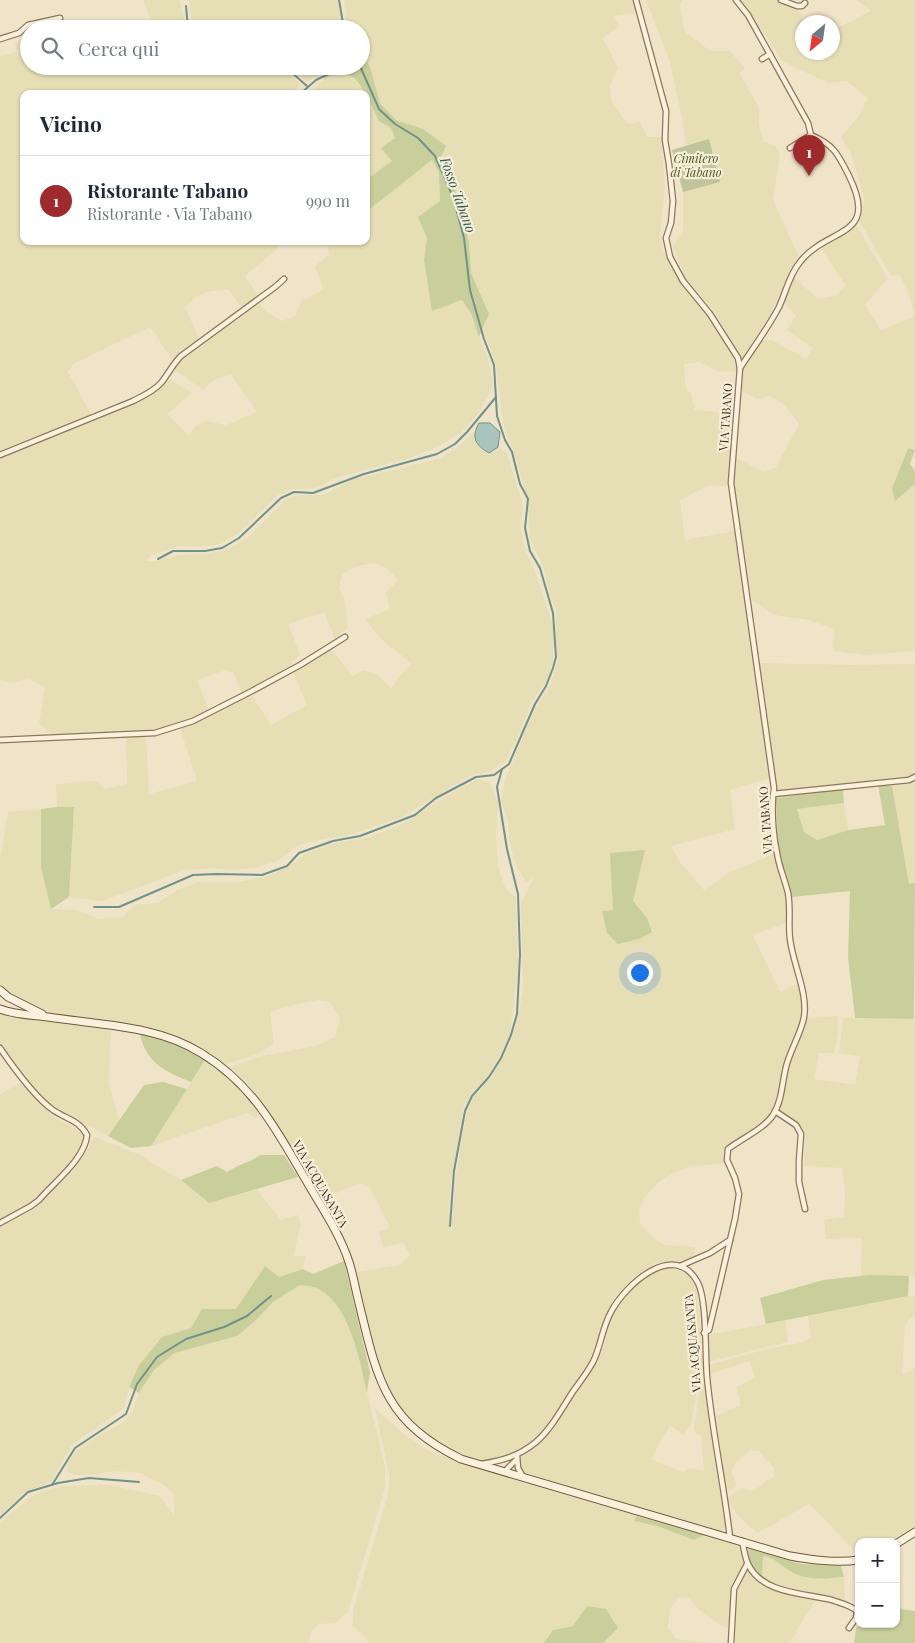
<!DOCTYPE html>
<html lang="it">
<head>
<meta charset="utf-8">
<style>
	body { margin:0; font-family:"Playfair Display",serif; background:#f2f2f3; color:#1f2937 }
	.controls { position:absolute; right:15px; bottom:15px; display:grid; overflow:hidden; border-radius:10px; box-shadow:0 1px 4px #0004 }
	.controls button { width:45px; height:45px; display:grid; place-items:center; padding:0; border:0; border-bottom:1px solid #e0e1e3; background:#fff; color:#1f2937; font:25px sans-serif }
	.compass { position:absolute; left:795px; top:15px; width:45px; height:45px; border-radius:50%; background:#fff; box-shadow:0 1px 4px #0004; rotate:209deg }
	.you { position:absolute; left:639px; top:972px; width:18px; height:18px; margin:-12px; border:4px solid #fff; border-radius:50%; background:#1a73e8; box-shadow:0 0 0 8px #1a73e833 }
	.badge { display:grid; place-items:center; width:32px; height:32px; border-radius:50%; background:#9e2a2b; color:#fff; font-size:16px; font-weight:700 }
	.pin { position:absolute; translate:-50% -41px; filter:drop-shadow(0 1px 2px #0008) }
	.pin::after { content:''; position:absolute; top:26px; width:18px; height:15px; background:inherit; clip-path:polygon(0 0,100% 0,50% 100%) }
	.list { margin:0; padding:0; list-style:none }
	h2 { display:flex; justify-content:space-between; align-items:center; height:65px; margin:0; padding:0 20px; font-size:21px }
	h2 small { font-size:16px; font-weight:400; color:#747a83 }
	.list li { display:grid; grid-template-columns:32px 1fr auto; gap:15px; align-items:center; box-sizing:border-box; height:90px; padding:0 20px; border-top:1px solid #e0e1e3 }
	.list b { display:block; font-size:19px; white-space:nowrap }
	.list p { margin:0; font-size:16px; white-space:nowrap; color:#747a83 }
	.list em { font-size:16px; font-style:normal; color:#747a83 }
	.icon { flex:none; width:28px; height:28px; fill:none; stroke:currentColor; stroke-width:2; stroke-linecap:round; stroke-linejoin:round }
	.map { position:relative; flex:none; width:915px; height:1643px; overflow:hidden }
	.search { position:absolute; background:#fff; box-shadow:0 1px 4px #0004; left:20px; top:20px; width:350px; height:55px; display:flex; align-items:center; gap:12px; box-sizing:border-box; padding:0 18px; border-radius:28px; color:#747a83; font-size:19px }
	.panel { position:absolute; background:#fff; box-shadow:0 1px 4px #0004; left:20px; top:90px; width:350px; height:155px; border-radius:10px }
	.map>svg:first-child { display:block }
	.farmland { fill:#e6deb5; fill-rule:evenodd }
	.green { fill:#c9cf9b }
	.cemetery { fill:#bfc49a }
	.water { fill:#a9c4bc; stroke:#6f938a }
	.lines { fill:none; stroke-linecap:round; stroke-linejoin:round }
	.stream { stroke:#6f938a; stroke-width:2 }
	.minor-casing { stroke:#8d765c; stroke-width:7 }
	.secondary-casing { stroke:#6f573f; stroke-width:9 }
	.minor { stroke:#faf1dc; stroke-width:4.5 }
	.secondary { stroke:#faf1dc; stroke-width:7 }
	.labels { text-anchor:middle; stroke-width:4.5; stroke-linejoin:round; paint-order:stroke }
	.park-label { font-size:12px; font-style:italic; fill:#4d5a26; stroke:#f7eed8 }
	.street-label { font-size:12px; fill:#3d2e20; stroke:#f7eed8 }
	.water-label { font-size:14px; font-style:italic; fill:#2f5d5a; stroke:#f7eed8 }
</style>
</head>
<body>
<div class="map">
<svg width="915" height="1643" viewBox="0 0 915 1643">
	<rect width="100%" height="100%" fill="#f0e4c8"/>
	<!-- farmland -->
	<g class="farmland">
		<path d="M143 0H180L186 29H154Z"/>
		<path d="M189 0H337L342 29H193Z"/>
		<path d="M345 0H632L636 13 614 16 619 26 603 38 618 68 610 86 611 100 627 124 640 122 647 137H661L665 187 660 237 664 253 676 275 691 296 704 310 734 356 737 364V372L717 371 700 362 684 364 686 390 691 393 695 410 733 414 728 486H707L680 500 685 540 735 531 770 778 730 790 735 829 671 846 681 864 704 890 730 872 774 854 782 877 787 896 788 922 753 935 780 992 799 983 802 1000 803 1012 801 1023 784 1065 774 1109 769 1117 762 1124 732 1142 726 1150 724 1163 688 1167 671 1174 659 1182 645 1197 639 1210 640 1224 651 1236 664 1245 695 1247V1255L685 1260 655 1263 634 1277 614 1298 604 1320 597 1343 589 1361 545 1429 526 1446 509 1456 491 1461 472 1459 456 1453 427 1436 408 1418 392 1395 376 1363 363 1308 357 1272 400 1265 410 1254 403 1243 383 1247 379 1232 390 1228 371 1189 360 1183 331 1195H319L265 1104 244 1080 231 1069 233 1066 266 1055 316 1046 335 1037 340 1019 330 1002 318 1000 293 1005 270 1012 274 1043 258 1054 225 1064 209 1053 188 1041 162 1031 145 1026 61 1015 39 1010 20 1001 0 987V860L8 812 41 809V868L51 909 77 910 98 919 123 917 135 905 157 903 178 890 199 882H238L268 876 290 866 307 853 336 843 371 837 405 823 448 795 478 779 489 782 498 803 496 838 498 867 506 890 516 897 518 969 510 1035 490 1073 471 1094 463 1109 451 1183 449 1210 451 1238 456 1173 466 1115 473 1098 492 1076 510 1044 518 1017 523 987 521 903 534 878 526 882 515 863 509 841 508 821 501 801 505 780 535 708 549 688 558 659 556 642V611L549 592 543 566 530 540 529 517 524 486 515 455 504 428 496 366 483 329 489 314 471 273 469 243 461 207 451 178 444 167 441 157 423 129 396 120 380 103 370 67 361 50V29H347ZM645 850 633 901 647 918 603 911 613 910Z"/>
		<path d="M646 0H683L680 5 684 31 710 51H730L745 69 739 73 759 107V124L763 141 775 146 780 154 773 200 798 255 770 315 746 353 741 358 714 311 685 278 673 246 683 230V192L720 182 709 140 686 146 682 118 670 62Z"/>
		<path d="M740 0H776L795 8 801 14 804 22H802V52H832L833 30 871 11 857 0H915V450L907 448 892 488H910L915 484V651L865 655 833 651 834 629 809 620 779 616 772 613 752 600 734 497 735 457 763 472 776 467 799 424 784 404 770 396 757 399 740 390 742 370 761 340H772L806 359 813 348 787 330 796 316 783 302 791 281 793 278 797 280 818 299 835 296 846 286 820 247 842 235 856 224 888 279 865 304 881 331 914 316 910 297 900 275 891 276 860 222V215L865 200 851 154 841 137 859 116 868 98 846 81 828 83 782 61 750 11Z"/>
		<path d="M29 39V66H75L78 73 93 66H334L327 69 307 82 292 70 289 73 300 85 291 94H24V241H279L277 249 245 276 258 297 243 309 228 289 211 291 197 296 185 307 200 341 173 361 150 327 73 364 68 372 92 416 0 453V56L17 52 15 43Z"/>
		<path d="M340 72 355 78 365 94H310L323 79Z"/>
		<path d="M366 95 379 121 391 128 395 138 392 161 366 180Z"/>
		<path d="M432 160 439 173 440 201 418 217 427 238 424 260 433 311 462 300 471 313 489 362 493 384 489 395 478 414 461 433 435 448 410 458 331 479 320 487 304 489H291L277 496 239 533 221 544 199 547 179 546 152 555 146 561H156L179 555 209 554 228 549 247 538 287 498 299 495H324L354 479 439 459 456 448 475 431V439L489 452 498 447 507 453 523 505 520 526 525 550 534 568 553 627V661L546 682 531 703 520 733 506 761 489 772 469 776 400 818 346 836 322 839 298 845 279 860 259 867 233 870 214 868 185 870 102 901 69 897 74 807H57L56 784 97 781 104 789 127 784 126 736H146L149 794 197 781 180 728 251 694 271 725 307 705 293 672 332 649 352 676 364 670 376 674 391 688 411 663 382 640 365 619 390 609 386 593 398 580 387 568 374 563 357 566 342 575 339 588 344 599 348 627 335 639 324 612 288 624 300 654 285 671 279 675 242 693 233 672 226 670 197 680 209 711 160 729 52 735 39 723 45 687 29 679 12 683 0 680V457L147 396 161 387 168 378 192 393 167 414 189 436 194 427 206 421 226 425 257 412 231 374 214 380 203 390 173 369 181 358 258 302 266 312 282 321 295 316 301 301 324 290 315 266 329 255 327 243 329 241H366V212Z"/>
		<path d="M759 663 855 665 915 664V775L911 777 779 792 775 787Z"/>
		<path d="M915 781V883L909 884 892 786 907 784Z"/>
		<path d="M844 803 848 830 817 840 804 832 797 809Z"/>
		<path d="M0 1011 44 1021 111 1030 109 1083 119 1121 108 1136 58 1110 34 1090 9 1060 0 1046Z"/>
		<path d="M838 1016V1034L834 1053H819L814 1079 855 1085 860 1056 839 1053 843 1018 914 1019 915 1018V1276H861L862 1238 826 1239 824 1220 844 1217 845 1191 842 1168 804 1166 805 1132 797 1122 780 1111 789 1064 807 1018Z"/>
		<path d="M205 1060 223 1073 240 1087 262 1114 256 1118 247 1113 151 1146Z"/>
		<path d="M20 1083 54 1117 79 1130 83 1135V1144L76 1155 64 1170 37 1198 27 1206 0 1220V1094Z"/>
		<path d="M94 1137 138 1154 181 1180 209 1203 257 1190 281 1220 298 1215 301 1226 298 1235 294 1256H305L303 1269 279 1277 264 1267 236 1309H202L191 1328 162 1337 139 1365 129 1387 124 1408 72 1445 51 1482 23 1493 0 1515V1227L30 1212 42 1202 84 1156Z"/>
		<path d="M664 1268 676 1269 688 1275 697 1288 703 1368 700 1374 691 1425 683 1435 670 1425 651 1459 683 1472 690 1468 704 1471 701 1435 696 1434 694 1428 700 1386 704 1382 727 1525 721 1531 522 1472 519 1467V1459L525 1453 541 1442 593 1367 603 1348 611 1317 623 1299 641 1280 653 1272Z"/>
		<path d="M300 1285 318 1288 333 1301 348 1323 357 1350 385 1467V1488L348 1612 335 1623 318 1624 311 1632 309 1643H0V1522L35 1494 64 1486 109 1485 160 1496 174 1515V1494L164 1485 141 1473 115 1471 91 1475H75L67 1471V1464L77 1451 99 1435 121 1424 132 1412 139 1393 154 1370 175 1353 237 1336 254 1322 273 1302Z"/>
		<path d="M908 1296H915V1316L909 1319 905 1325 902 1375 915 1369V1527L893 1542H859L858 1554 809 1504 757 1533 740 1517 728 1502 727 1498 742 1488 753 1491 774 1476V1468L759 1451 750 1450 733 1466 732 1473 737 1486 732 1490 726 1491 716 1416 741 1405 736 1387 755 1378 750 1361 710 1374 708 1365 770 1348 800 1343 811 1338 808 1316Z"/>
		<path d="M785 1321 788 1342 707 1362 706 1335Z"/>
		<path d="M375 1408 406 1436 431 1452 500 1475 637 1516 635 1521 657 1526 694 1540 704 1535 738 1545 742 1552 745 1563 731 1595 728 1627 721 1626 697 1608 690 1598 678 1597 670 1609 668 1628 676 1639 712 1643H603L618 1628 573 1626 553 1630 544 1643H367V1639L353 1626V1611L387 1498 390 1478Z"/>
		<path d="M763 1556 772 1557 792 1572 821 1580 844 1577 845 1601 782 1587 767 1582 762 1575Z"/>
		<path d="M748 1570 759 1581 769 1589 817 1598 789 1643H735L737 1597 741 1582Z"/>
	</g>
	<!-- green -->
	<g class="green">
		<path d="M361 50 370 67 380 103 396 120 423 129 446 146 441 157 444 167 451 178 461 207 469 243 471 273 489 314 479 337 471 313 462 300 432 311 424 260 427 238 418 217 440 201 439 173 432 160 366 212V180L392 161 381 148 395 138 391 128 379 121 366 94 355 78 340 72 323 79 327 69 334 66H361Z"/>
		<path d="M908 448 915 450 910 464 915 471V484L895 501 892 488Z"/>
		<path d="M878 785 892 786 909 884 915 883 914 1019 855 1018 848 957 850 891 792 897 778 850 776 798 843 789 844 803 797 809 804 832 817 840 848 830 885 825Z"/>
		<path d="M57 807H74L69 897 51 909 41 868V809Z"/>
		<path d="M645 850 633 901 647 918 652 932 639 939 618 944 607 933 602 911 613 910 610 853Z"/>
		<path d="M140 1035C158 1034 189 1051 205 1060L191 1082C166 1072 147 1064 140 1035Z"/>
		<path d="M163 1082 187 1089 151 1146 131 1148 108 1136 144 1085Z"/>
		<path d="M260 1155H284L298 1177 209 1203 181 1180 217 1166 227 1172C238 1164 249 1163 260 1155Z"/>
		<path d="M344 1261 370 1372 367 1392C359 1359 351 1308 319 1289 314 1286 306 1286 300 1285L273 1302 254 1322 237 1336 175 1353 154 1370 139 1393 129 1387 139 1365 162 1337 191 1328 202 1309H236L265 1266 279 1277 303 1269 313 1274Z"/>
		<path d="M870 1275 909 1276 908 1296 766 1324 760 1298 823 1280Z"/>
		<path d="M637 1516 704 1535 694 1540 657 1526 634 1521Z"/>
		<path d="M751 1549 801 1564 841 1566 844 1577C827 1579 806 1581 790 1571 781 1565 775 1558 763 1556L762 1575 767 1582C758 1574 745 1563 747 1550Z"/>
		<path d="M587 1606 606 1609 618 1628 603 1643H544L553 1630 573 1626Z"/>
		<path d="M896 1608 915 1611V1643H854L856 1628 861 1624H896Z"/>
	</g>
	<!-- cemetery -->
	<path class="cemetery" d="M709 139 720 182 683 192 672 150Z"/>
	<!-- water -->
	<path class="water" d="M479 423H490L500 432 498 447 489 453C475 445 471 437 479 423Z"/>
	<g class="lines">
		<!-- stream -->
		<g class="stream">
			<path d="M339 0 344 29"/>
			<path d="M186 6 188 29"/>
			<path d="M282 66 291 72 307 86"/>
			<path d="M300 94 316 80 345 66"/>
			<path d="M158 559 173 551H205L222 548 239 538 281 498 294 492 313 493 364 474 437 454 455 444 467 432 496 397"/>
			<path d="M94 907H119L193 875 216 874 262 875 287 866 299 853 333 841 360 836 415 815 436 798 476 777 494 775 509 764 535 704 546 686 553 668 556 657 553 613 540 568 530 551 525 528 528 499 520 484 512 452 505 440 497 416 494 365 484 339 470 290 464 238 453 197 435 156 418 138 395 124 379 109 360 66"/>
			<path d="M450 1226 454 1171 465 1111 472 1096 489 1077 501 1058 511 1035 517 1014 520 955 518 894 507 849 497 787 502 769"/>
			<path d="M52 1485 75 1448 126 1414 137 1384 157 1357 186 1339 224 1327 247 1316 271 1296"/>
			<path d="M0 1518 28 1492 58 1483 89 1478 139 1482"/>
		</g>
		<defs>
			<g id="minor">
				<path d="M636 0 666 111 665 140 669 164 673 201 671 223 666 238 670 257 683 281 710 314 738 358 740 368 731 483 774 788C771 807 773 835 777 853 779 867 785 880 788 893 791 909 788 924 790 939 793 964 808 993 804 1017 801 1034 790 1050 786 1067 782 1083 782 1101 773 1115 765 1128 741 1139 728 1149L727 1160 735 1178 739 1194 735 1219 709 1330 704 1333"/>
				<path d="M736 0 748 15 808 123 811 135C834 145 838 154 849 176 880 239 828 226 800 262 789 275 786 292 779 307 768 328 753 348 740 368"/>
				<path d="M781 0 797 6H802L805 3"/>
				<path d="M0 39 19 33 28 25 60 18"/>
				<path d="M762 59 770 54"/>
				<path d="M790 148 811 135"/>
				<path d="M0 455 133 401C143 396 154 391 161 383 168 374 173 364 181 356L275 287 284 279"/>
				<path d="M0 740 155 733 193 721 252 691 300 665 345 637"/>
				<path d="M773 794 909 780 915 777"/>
				<path d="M0 1048C13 1067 35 1097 53 1110 66 1119 79 1120 87 1135 85 1159 54 1182 39 1200L31 1206 0 1223"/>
				<path d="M775 1111 796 1125 801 1134 799 1161V1182L805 1209"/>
				<path d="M680 1266 710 1253 730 1240"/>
				<path d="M517 1455 518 1468 523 1477"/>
				<path d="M481 1464C502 1461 519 1456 536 1442 551 1429 561 1410 572 1393 579 1383 587 1373 593 1362 601 1346 602 1328 611 1312 625 1285 675 1239 698 1283 707 1300 705 1355 707 1377 712 1431 724 1484 730 1538"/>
				<path d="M504 1472 516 1460"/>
				<path d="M742 1541C744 1549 745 1558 748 1564 762 1594 804 1593 832 1600 840 1603 850 1605 857 1611L856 1618 849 1628"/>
				<path d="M731 1643 734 1589 747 1564"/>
			</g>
			<g id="secondary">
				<path d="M0 990 8 997 42 1014"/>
				<path d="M0 1009C16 1015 32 1015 48 1017 99 1025 157 1025 201 1053 254 1085 277 1131 307 1182 322 1208 340 1234 349 1262 353 1274 355 1287 358 1299 377 1377 383 1421 461 1459L790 1556C813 1560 835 1563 859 1560"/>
				<path d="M896 1544 915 1532"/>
			</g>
		</defs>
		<!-- minor casing -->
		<use href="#minor" class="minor-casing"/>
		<!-- secondary casing -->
		<use href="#secondary" class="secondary-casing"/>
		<!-- minor -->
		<use href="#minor" class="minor"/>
		<!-- secondary -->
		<use href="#secondary" class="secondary"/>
	</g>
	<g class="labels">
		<!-- park labels -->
		<g class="park-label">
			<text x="696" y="163">Cimitero<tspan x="696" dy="14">di Tabano</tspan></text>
		</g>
		<!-- street labels -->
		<g class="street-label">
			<text transform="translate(726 417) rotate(-86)" y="4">VIA TABANO</text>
			<text transform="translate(766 820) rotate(-94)" y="4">VIA TABANO</text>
			<text transform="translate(320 1184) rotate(60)" y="4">VIA ACQUASANTA</text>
			<text transform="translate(693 1343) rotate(-95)" y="4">VIA ACQUASANTA</text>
		</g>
		<!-- water labels -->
		<g class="water-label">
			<text transform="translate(458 195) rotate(70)" y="5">Fosso Tabano</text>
		</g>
	</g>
</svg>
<div class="controls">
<button>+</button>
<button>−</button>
</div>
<svg class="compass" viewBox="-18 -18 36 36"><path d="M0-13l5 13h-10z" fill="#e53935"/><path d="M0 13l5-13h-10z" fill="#747a83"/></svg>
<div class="you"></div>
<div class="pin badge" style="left:809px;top:176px">1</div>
<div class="search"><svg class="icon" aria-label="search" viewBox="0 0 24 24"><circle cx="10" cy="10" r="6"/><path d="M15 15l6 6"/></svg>Cerca qui</div>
<section class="panel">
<h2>Vicino<small></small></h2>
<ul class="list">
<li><span class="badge">1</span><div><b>Ristorante Tabano</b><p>Ristorante · Via Tabano</p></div><em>990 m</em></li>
</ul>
</section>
</div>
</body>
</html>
